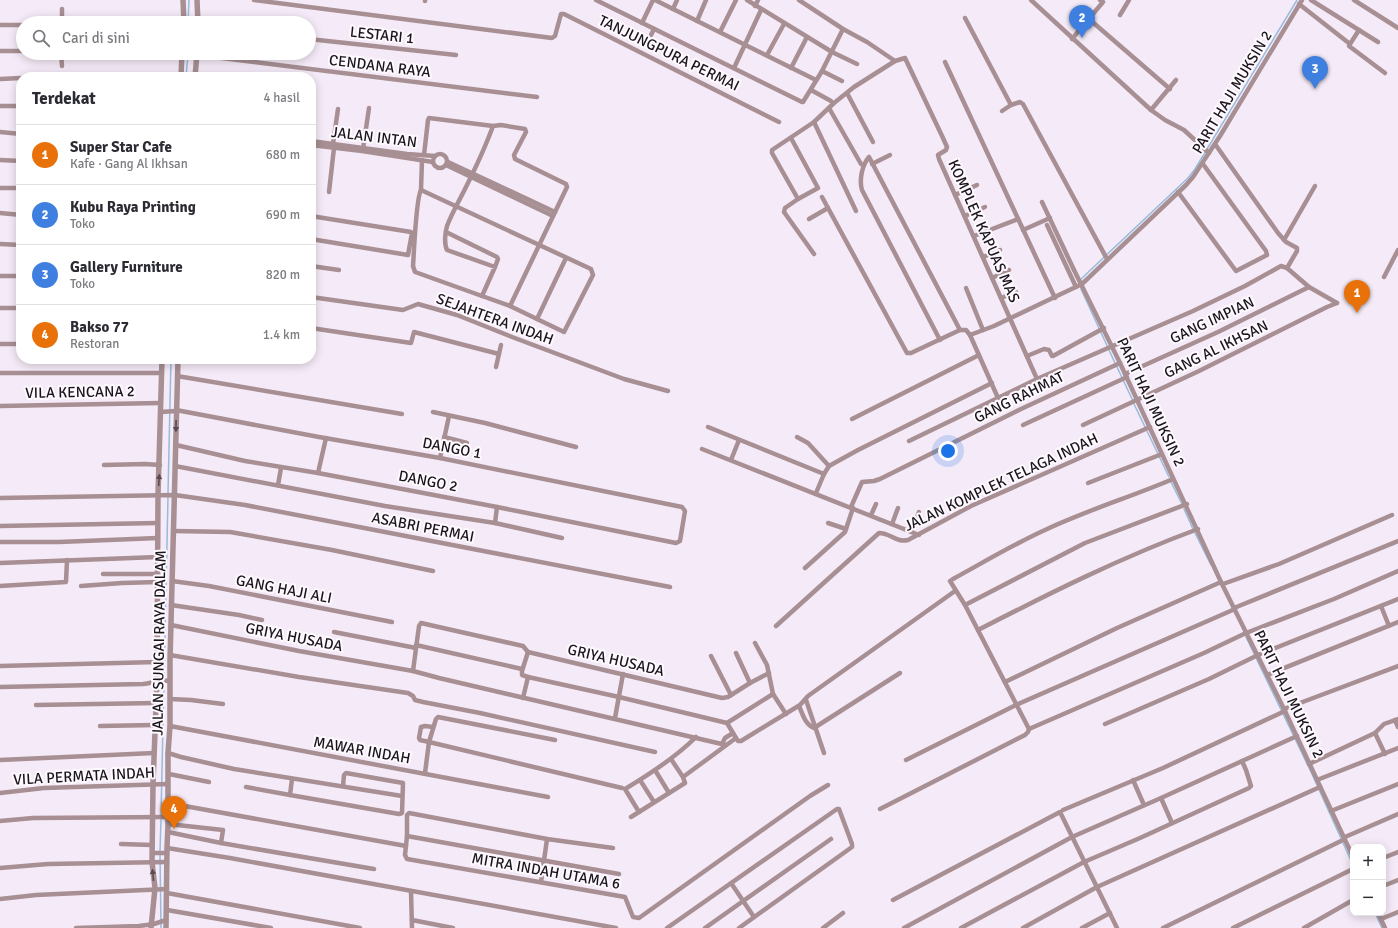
<!DOCTYPE html>
<html lang="id">
<head>
<meta charset="utf-8">
<style>
	body { margin:0; font-family:Signika,sans-serif; background:#f7f7f7; color:#2b2b33 }
	.controls { position:absolute; right:12px; bottom:12px; display:grid; overflow:hidden; border-radius:8px; box-shadow:0 2px 10px #0003 }
	.controls button { width:36px; height:36px; display:grid; place-items:center; padding:0; border:0; border-bottom:1px solid #e1e1e2; background:#fff; color:#2b2b33; font:20px sans-serif }
	.you { position:absolute; left:948px; top:451px; width:14px; height:14px; margin:-10px; border:3px solid #fff; border-radius:50%; background:#1a73e8; box-shadow:0 0 0 6px #1a73e833 }
	.badge { display:grid; place-items:center; width:26px; height:26px; border-radius:50%; background:#d93025; color:#fff; font-size:13px; font-weight:700 }
	.pin { position:absolute; translate:-50% -33px; filter:drop-shadow(0 1px 2px #0008) }
	.pin::after { content:''; position:absolute; top:21px; width:14px; height:12px; background:inherit; clip-path:polygon(0 0,100% 0,50% 100%) }
	.list { margin:0; padding:0; list-style:none }
	h2 { display:flex; justify-content:space-between; align-items:center; height:52px; margin:0; padding:0 16px; font-size:17px }
	h2 small { font-size:13px; font-weight:400; color:#7c7c81 }
	.list li { display:grid; grid-template-columns:26px 1fr auto; gap:12px; align-items:center; box-sizing:border-box; height:60px; padding:0 16px; border-top:1px solid #e1e1e2 }
	.list b { display:block; font-size:15px; white-space:nowrap }
	.list p { margin:0; font-size:13px; white-space:nowrap; color:#7c7c81 }
	.list em { font-size:13px; font-style:normal; color:#7c7c81 }
	.icon { flex:none; width:22px; height:22px; fill:none; stroke:currentColor; stroke-width:2; stroke-linecap:round; stroke-linejoin:round }
	.map { position:relative; flex:none; width:1398px; height:928px; overflow:hidden }
	.search { position:absolute; background:#fff; box-shadow:0 2px 10px #0003; left:16px; top:16px; width:300px; height:44px; display:flex; align-items:center; gap:10px; box-sizing:border-box; padding:0 14px; border-radius:22px; color:#7c7c81; font-size:15px }
	.panel { position:absolute; background:#fff; box-shadow:0 2px 10px #0003; left:16px; top:72px; width:300px; height:292px; border-radius:16px }
	.map>svg:first-child { display:block }
	.lines { fill:none; stroke-linecap:round; stroke-linejoin:round }
	.stream { stroke:#96bbde; stroke-width:1.5 }
	.minor { stroke:#a78f93; stroke-width:4.5 }
	.tertiary { stroke:#a78f93; stroke-width:5.5 }
	.oneway { fill:#594c50 }
	.labels { text-anchor:middle; stroke-width:4; stroke-linejoin:round; paint-order:stroke }
	.street-label { font-size:15px; fill:#19151a; stroke:#fef9ff }
</style>
</head>
<body>
<div class="map">
<svg width="1398" height="928" viewBox="0 0 1398 928">
	<rect width="100%" height="100%" fill="#f5eaf7"/>
	<g class="lines">
		<!-- stream -->
		<g class="stream">
			<path d="M188 23 189 0"/>
			<path d="M186 77 188 53"/>
			<path d="M1081 279 1188 178 1195 169 1297 0"/>
			<path d="M1081 289 1115 363"/>
			<path d="M1117 367 1133 401"/>
			<path d="M1134 404 1145 427"/>
			<path d="M1147 431 1169 477"/>
			<path d="M1171 482 1182 504"/>
			<path d="M168 493 171 359"/>
			<path d="M1184 509 1193 529"/>
			<path d="M1195 533 1211 565"/>
			<path d="M1246 637 1312 774 1353 865"/>
			<path d="M161 815 168 497"/>
			<path d="M160 851 161 819"/>
			<path d="M160 855 161 928"/>
			<path d="M1375 913 1382 928"/>
		</g>
		<!-- minor -->
		<g class="minor">
			<path d="M254 0 552 38 555 36 561 14H564L779 122"/>
			<path d="M596 0 802 102H803L822 71 843 29"/>
			<path d="M655 0 816 80"/>
			<path d="M747 0 832 52 857 64"/>
			<path d="M799 0 843 29 867 42 895 61"/>
			<path d="M1031 0 1151 110 1165 120 1184 130 1209 153"/>
			<path d="M1311 0 1378 42"/>
			<path d="M1354 0 1398 28"/>
			<path d="M425 1V0"/>
			<path d="M1299 4 1350 44 1349 46 1385 73"/>
			<path d="M755 6 758 0"/>
			<path d="M673 9 677 0"/>
			<path d="M1120 15 1129 0"/>
			<path d="M965 18 1011 105 1020 102 1023 104 1107 259"/>
			<path d="M1089 19 1170 89"/>
			<path d="M697 21 706 0"/>
			<path d="M62 23V9"/>
			<path d="M642 23 653 0"/>
			<path d="M0 25H23"/>
			<path d="M720 32 736 0"/>
			<path d="M651 35 654 29"/>
			<path d="M309 39 456 55"/>
			<path d="M1072 39 1103 2 1100 0"/>
			<path d="M1350 44 1359 30"/>
			<path d="M0 51H23"/>
			<path d="M61 53 62 66"/>
			<path d="M197 55 537 97"/>
			<path d="M767 55 784 24"/>
			<path d="M945 62 1055 298"/>
			<path d="M734 68 761 10"/>
			<path d="M791 68 807 37"/>
			<path d="M822 71 842 81"/>
			<path d="M0 79 21 78"/>
			<path d="M811 90 831 101"/>
			<path d="M847 93 873 142"/>
			<path d="M0 106H21"/>
			<path d="M829 108 861 164"/>
			<path d="M1151 110 1176 80"/>
			<path d="M1002 111 1011 105"/>
			<path d="M814 122 856 211"/>
			<path d="M0 132 21 134"/>
			<path d="M791 138 818 188 798 199 772 153V150L814 122 834 103 854 87 895 61 905 58 943 138 947 147 946 150 938 155 939 159 1037 379"/>
			<path d="M311 141 407 154 435 156"/>
			<path d="M333 144 338 109"/>
			<path d="M311 145 362 151 433 162"/>
			<path d="M363 149 369 108"/>
			<circle cx="440" cy="161" r="7"/>
			<path d="M424 155 428 120 429 118 493 126"/>
			<path d="M0 160 21 161"/>
			<path d="M448 162 555 212"/>
			<path d="M872 164 890 155"/>
			<path d="M446 165 553 216"/>
			<path d="M0 188H21"/>
			<path d="M421 190 422 160"/>
			<path d="M329 192 334 148"/>
			<path d="M1178 192 1236 271 1267 255 1266 251 1203 164"/>
			<path d="M955 195 977 185"/>
			<path d="M822 197 907 353H911L960 330H966L970 335"/>
			<path d="M798 199 785 208 784 212 814 254"/>
			<path d="M1042 202 1074 270 1120 363 1221 582 1284 709 1353 857"/>
			<path d="M0 213 21 215"/>
			<path d="M311 216 411 232 412 233 408 255 311 239"/>
			<path d="M965 216 985 207"/>
			<path d="M809 219 828 208"/>
			<path d="M1047 225 1076 287"/>
			<path d="M1023 230 1050 218"/>
			<path d="M446 232 497 257 498 259 495 267 482 296 510 306 567 187 566 184 515 159 514 155 526 132 525 129 501 125 493 126C485 148 475 169 465 189 459 201 452 213 447 226 445 233 444 244 447 250L495 267"/>
			<path d="M974 236 1018 219"/>
			<path d="M1284 240 1315 186"/>
			<path d="M0 244 21 245"/>
			<path d="M983 257 1000 250"/>
			<path d="M311 266 339 270"/>
			<path d="M1287 268 1309 287 1337 303"/>
			<path d="M0 276H21"/>
			<path d="M1384 277 1398 250"/>
			<path d="M992 278 1009 270"/>
			<path d="M966 288 983 330"/>
			<path d="M482 296 415 272 413 266C414 252 416 198 421 190L591 269 593 275 564 332 510 306"/>
			<path d="M311 297 403 310 418 304 457 315 512 337 624 379 668 391"/>
			<path d="M1001 298 1016 292"/>
			<path d="M0 308H21"/>
			<path d="M537 319 566 258"/>
			<path d="M311 328 411 343 414 332 499 354"/>
			<path d="M940 340 862 190C859 180 862 165 869 157L960 330"/>
			<path d="M0 344H21"/>
			<path d="M1027 356 1044 349 1049 350 1052 356H1053L1104 328"/>
			<path d="M496 367 501 345"/>
			<path d="M0 373H161"/>
			<path d="M1125 374 1218 332 1309 287"/>
			<path d="M177 376 402 414"/>
			<path d="M998 398 970 335 994 326 1082 284 1186 185 1193 177 1220 136 1302 0"/>
			<path d="M0 406 160 403"/>
			<path d="M161 412 176 411"/>
			<path d="M433 412 485 423 576 447"/>
			<path d="M852 419 979 355"/>
			<path d="M1023 425 1127 377"/>
			<path d="M1083 425 1199 371 1327 307 1337 303"/>
			<path d="M708 427 824 474 816 493"/>
			<path d="M444 437 467 443"/>
			<path d="M797 437 808 443 829 466"/>
			<path d="M909 441 1037 379 1193 311 1245 286 1281 266 1287 268 1297 251V248L1286 242 1278 233 1215 144"/>
			<path d="M176 445 245 461 318 473 497 507 676 543 680 541 685 511 682 507 440 458 319 437 176 410"/>
			<path d="M702 449 919 535"/>
			<path d="M440 458 449 416"/>
			<path d="M731 460 739 440"/>
			<path d="M104 465 145 464 160 465"/>
			<path d="M175 466 385 506 495 523 497 507"/>
			<path d="M318 473 326 438"/>
			<path d="M824 474 829 466 858 450 992 383"/>
			<path d="M1088 483 1162 454"/>
			<path d="M278 485 281 468"/>
			<path d="M0 498 175 495 245 505 670 587"/>
			<path d="M851 507 862 482 874 481 880 479 1021 409 1120 363"/>
			<path d="M871 515 876 504"/>
			<path d="M495 523 562 538"/>
			<path d="M828 523 846 529"/>
			<path d="M892 524 898 508"/>
			<path d="M0 526 158 523"/>
			<path d="M173 531 230 532 332 550 433 571"/>
			<path d="M911 532 919 512"/>
			<path d="M0 542H59L158 538"/>
			<path d="M0 563 158 557"/>
			<path d="M805 568 845 532 853 508"/>
			<path d="M103 574H158"/>
			<path d="M172 581 209 586 392 622"/>
			<path d="M1223 584 1279 564 1392 515"/>
			<path d="M0 586 66 582 67 560"/>
			<path d="M81 586 122 583 158 582"/>
			<path d="M171 605 239 615 262 620"/>
			<path d="M965 605 1085 543 1187 504"/>
			<path d="M1381 606 1389 626"/>
			<path d="M1234 608 1398 541"/>
			<path d="M171 625 299 651 413 671 439 678 726 745"/>
			<path d="M776 626 879 533C891 533 896 543 908 540L971 506 1150 427"/>
			<path d="M978 630C1050 593 1122 557 1198 529"/>
			<path d="M334 632 416 648"/>
			<path d="M755 643 767 665 773 694"/>
			<path d="M416 645 522 669"/>
			<path d="M736 653 750 683 769 673"/>
			<path d="M170 655 299 677 408 693 413 696 415 700 423 702 480 713 655 752"/>
			<path d="M711 656 731 695"/>
			<path d="M0 666 157 662"/>
			<path d="M413 671 419 626 421 623 523 646 528 652"/>
			<path d="M1267 675 1398 622"/>
			<path d="M528 677 619 697 727 723 736 738"/>
			<path d="M1005 682 1117 628 1221 582"/>
			<path d="M0 687 143 684C153 683 159 679 170 681"/>
			<path d="M523 698 528 677 522 675V671L528 652 722 698 728 697 750 683"/>
			<path d="M170 699 191 700 223 704"/>
			<path d="M806 700 824 753"/>
			<path d="M36 705 156 703"/>
			<path d="M799 706C803 715 805 724 814 728L900 673"/>
			<path d="M1284 709 1398 666"/>
			<path d="M615 718 623 674"/>
			<path d="M1395 720 1398 727"/>
			<path d="M727 723 773 694 786 714"/>
			<path d="M1105 724 1209 679 1258 655 1398 599"/>
			<path d="M100 726 155 725"/>
			<path d="M170 726 548 797"/>
			<path d="M433 727 425 726 421 727 419 738 420 740 429 742 436 719 438 717 555 740"/>
			<path d="M1029 729 965 605 950 581 953 579C984 562 1014 544 1045 530 1087 510 1131 497 1173 479"/>
			<path d="M1375 733 1385 754"/>
			<path d="M722 744 725 738 733 733"/>
			<path d="M168 753 181 757 234 769 402 796"/>
			<path d="M671 759 683 777"/>
			<path d="M0 760 154 753"/>
			<path d="M906 760 1016 705 1235 609"/>
			<path d="M1309 764 1375 733 1384 724 1398 719"/>
			<path d="M655 770 669 793"/>
			<path d="M425 773 429 742 622 788"/>
			<path d="M169 774 209 782"/>
			<path d="M292 779 290 795 399 814 402 813 403 783 346 773 344 775 343 786"/>
			<path d="M640 780 654 802"/>
			<path d="M1133 780 1144 805"/>
			<path d="M1317 780 1398 748"/>
			<path d="M246 787 290 795"/>
			<path d="M0 793 44 788 168 784"/>
			<path d="M1161 798 1172 823"/>
			<path d="M168 803 406 846"/>
			<path d="M880 809 1025 735 1028 732 1029 729 1204 653 1246 633 1334 599 1398 571"/>
			<path d="M1063 810 1163 768 1285 711"/>
			<path d="M1331 811 1398 784"/>
			<path d="M639 812 625 789C650 774 675 758 696 737"/>
			<path d="M631 817 685 783 683 777 736 738 738 741H741L800 705 808 696 955 591"/>
			<path d="M0 821 33 818 167 817"/>
			<path d="M168 824 223 830 221 843 374 869"/>
			<path d="M168 832 221 843"/>
			<path d="M407 836 619 874"/>
			<path d="M121 844 152 845"/>
			<path d="M167 848 230 858 616 928"/>
			<path d="M613 848 547 839 409 813 407 815V836L405 855 407 859 625 897 633 917 639 918 810 796 828 785"/>
			<path d="M152 853H167"/>
			<path d="M1383 858 1398 852"/>
			<path d="M0 868 48 864 167 862"/>
			<path d="M541 882 547 839"/>
			<path d="M731 883 754 917"/>
			<path d="M1383 886 1398 880"/>
			<path d="M411 891 412 928"/>
			<path d="M167 893 360 928"/>
			<path d="M0 899 36 895 167 889"/>
			<path d="M893 900 1060 812 1117 928"/>
			<path d="M167 910 271 928"/>
			<path d="M1378 913 1385 928"/>
			<path d="M1381 919 1398 912"/>
			<path d="M412 920 453 928"/>
			<path d="M76 928 139 926 154 924 163 921H166"/>
			<path d="M667 928 837 809H839L852 844V847L739 928"/>
			<path d="M705 928 831 839"/>
			<path d="M823 928 843 913"/>
			<path d="M904 928 1072 837 1161 798 1297 736"/>
			<path d="M961 928 1084 862 1140 838 1249 788 1251 786 1246 770 1242 761"/>
			<path d="M1023 928 1097 887 1320 787"/>
			<path d="M1082 928 1110 913"/>
			<path d="M1163 928 1343 840 1345 837 1398 814"/>
			<path d="M1233 928 1353 869"/>
			<path d="M1304 928 1353 900"/>
		</g>
		<!-- tertiary -->
		<g class="tertiary">
			<path d="M183 0 184 23"/>
			<path d="M197 0 198 23"/>
			<path d="M181 77 182 53"/>
			<path d="M195 77 197 53"/>
			<path d="M151 928 155 888 152 862 153 784 157 680 158 495 162 359"/>
			<path d="M166 928 167 848 168 824V753L170 726V661L178 359"/>
		</g>
	</g>
	<!-- one-way arrows -->
	<defs><path id="oneway-solid" d="M-6-.8H1V-3.2L6.5 0L1 3.2V.8H-6Z"/></defs>
	<g class="oneway">
		<use href="#oneway-solid" transform="translate(176 426) rotate(91)"/>
		<use href="#oneway-solid" transform="translate(159 480) rotate(-87)"/>
		<use href="#oneway-solid" transform="translate(153 875) rotate(-95)"/>
	</g>
	<g class="labels">
		<!-- street labels -->
		<g class="street-label">
			<text transform="translate(382 35) rotate(6)" y="5">LESTARI 1</text>
			<text transform="translate(669 53) rotate(26)" y="5">TANJUNGPURA PERMAI</text>
			<text transform="translate(380 66) rotate(7)" y="5">CENDANA RAYA</text>
			<text transform="translate(1232 92) rotate(-59)" y="5">PARIT HAJI MUKSIN 2</text>
			<text transform="translate(374 137) rotate(7)" y="5">JALAN INTAN</text>
			<text transform="translate(984 231) rotate(66)" y="5">KOMPLEK KAPUAS MAS</text>
			<text transform="translate(495 319) rotate(20)" y="5">SEJAHTERA INDAH</text>
			<text transform="translate(1212 320) rotate(-25)" y="5">GANG IMPIAN</text>
			<text transform="translate(1216 349) rotate(-26)" y="5">GANG AL IKHSAN</text>
			<text transform="translate(80 392) rotate(-1)" y="5">VILA KENCANA 2</text>
			<text transform="translate(1019 397) rotate(-26)" y="5">GANG RAHMAT</text>
			<text transform="translate(1151 402) rotate(65)" y="5">PARIT HAJI MUKSIN 2</text>
			<text transform="translate(452 448) rotate(11)" y="5">DANGO 1</text>
			<text transform="translate(428 481) rotate(11)" y="5">DANGO 2</text>
			<text transform="translate(1001 482) rotate(-25)" y="5">JALAN KOMPLEK TELAGA INDAH</text>
			<text transform="translate(423 527) rotate(11)" y="5">ASABRI PERMAI</text>
			<text transform="translate(284 589) rotate(11)" y="5">GANG HAJI ALI</text>
			<text transform="translate(294 637) rotate(11)" y="5">GRIYA HUSADA</text>
			<text transform="translate(159 643) rotate(-89)" y="5">JALAN SUNGAI RAYA DALAM</text>
			<text transform="translate(616 660) rotate(13)" y="5">GRIYA HUSADA</text>
			<text transform="translate(1289 694) rotate(64)" y="5">PARIT HAJI MUKSIN 2</text>
			<text transform="translate(362 750) rotate(10)" y="5">MAWAR INDAH</text>
			<text transform="translate(84 776) rotate(-3)" y="5">VILA PERMATA INDAH</text>
			<text transform="translate(546 871) rotate(10)" y="5">MITRA INDAH UTAMA 6</text>
		</g>
	</g>
</svg>
<div class="controls">
<button>+</button>
<button>−</button>
</div>
<div class="you"></div>
<div class="pin badge" style="left:1357px;top:313px;background:#e8710a">1</div>
<div class="pin badge" style="left:1082px;top:38px;background:#3f7fe0">2</div>
<div class="pin badge" style="left:1315px;top:89px;background:#3f7fe0">3</div>
<div class="pin badge" style="left:174px;top:829px;background:#e8710a">4</div>
<div class="search"><svg class="icon" aria-label="search" viewBox="0 0 24 24"><circle cx="10" cy="10" r="6"/><path d="M15 15l6 6"/></svg>Cari di sini</div>
<section class="panel">
<h2>Terdekat<small>4 hasil</small></h2>
<ul class="list">
<li><span class="badge" style="background:#e8710a">1</span><div><b>Super Star Cafe</b><p>Kafe · Gang Al Ikhsan</p></div><em>680 m</em></li>
<li><span class="badge" style="background:#3f7fe0">2</span><div><b>Kubu Raya Printing</b><p>Toko</p></div><em>690 m</em></li>
<li><span class="badge" style="background:#3f7fe0">3</span><div><b>Gallery Furniture</b><p>Toko</p></div><em>820 m</em></li>
<li><span class="badge" style="background:#e8710a">4</span><div><b>Bakso 77</b><p>Restoran</p></div><em>1.4 km</em></li>
</ul>
</section>
</div>
</body>
</html>
